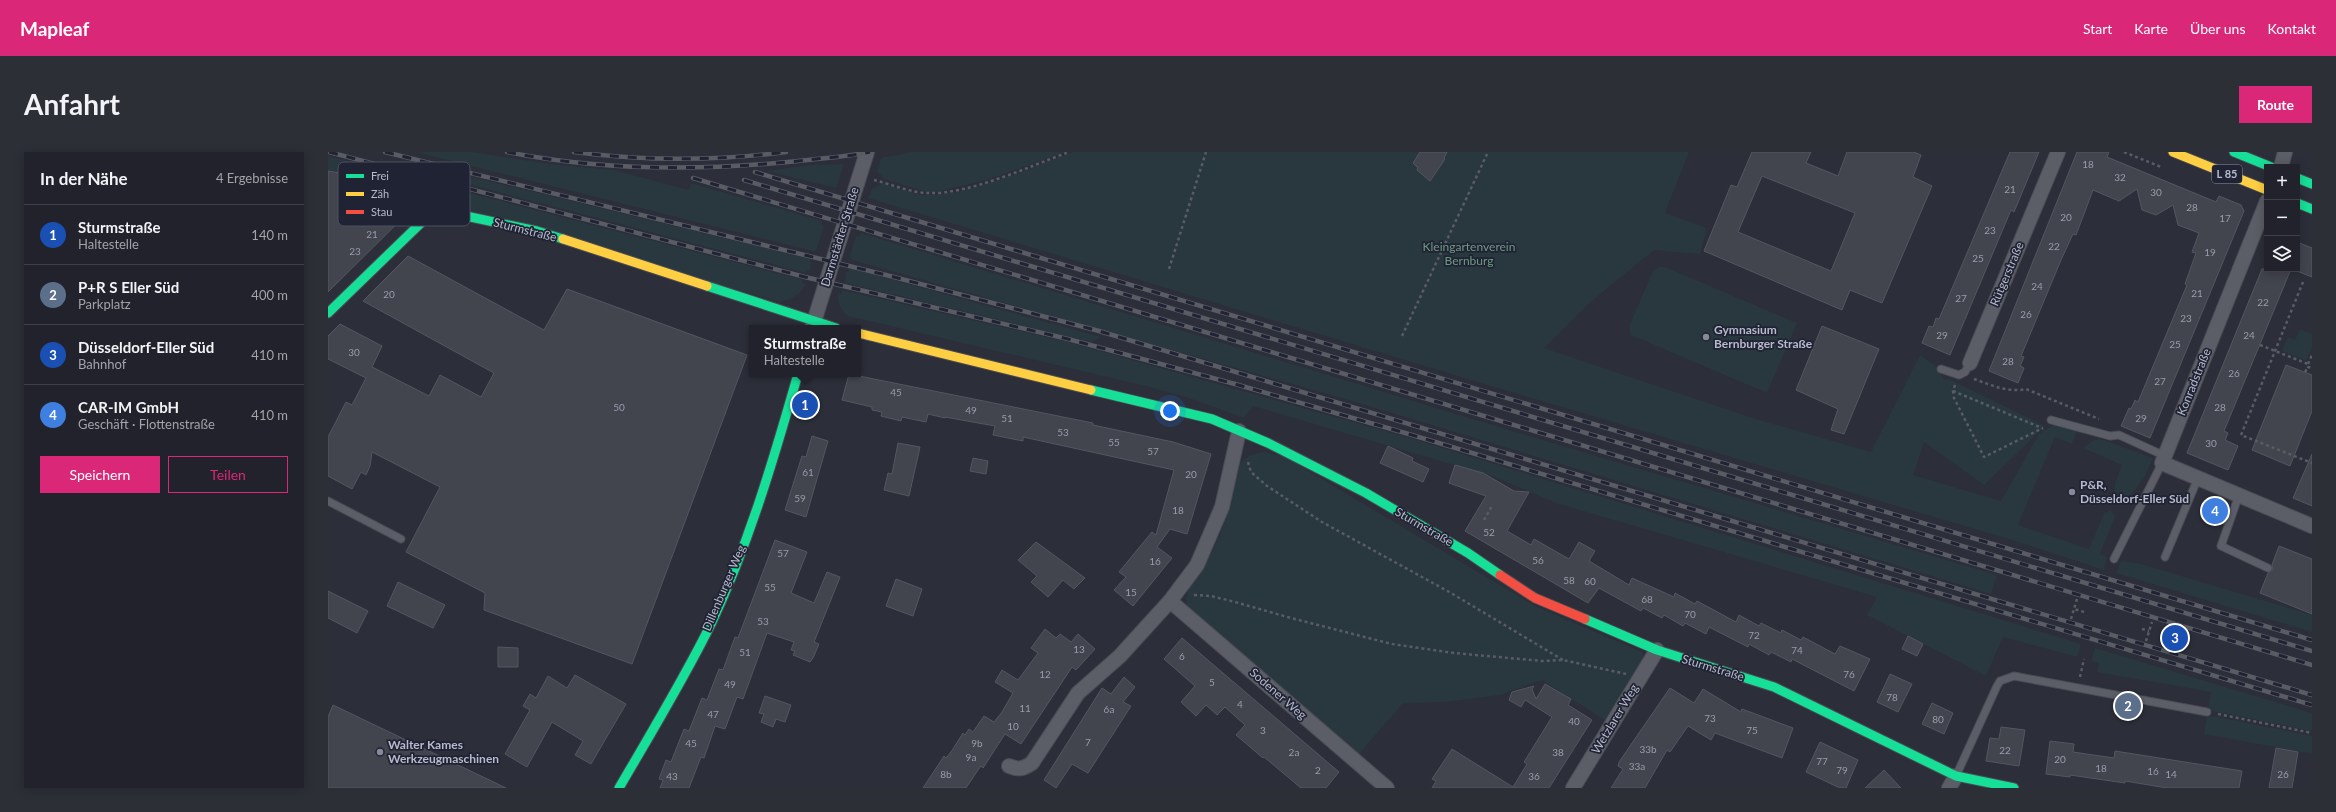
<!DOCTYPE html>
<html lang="de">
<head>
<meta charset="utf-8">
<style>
	body { margin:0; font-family:Lato,sans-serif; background:#2d2f37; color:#f1f3f6 }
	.controls { position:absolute; right:12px; top:12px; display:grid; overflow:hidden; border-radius:0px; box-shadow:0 2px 10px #0003 }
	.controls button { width:36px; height:36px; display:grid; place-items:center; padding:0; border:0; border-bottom:1px solid #3e3f47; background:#21222b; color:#f1f3f6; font:20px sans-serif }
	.you { position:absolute; left:842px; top:259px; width:14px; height:14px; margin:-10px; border:3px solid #fff; border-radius:50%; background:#1a73e8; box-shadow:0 0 0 6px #1a73e833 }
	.badge { display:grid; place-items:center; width:26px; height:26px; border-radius:50%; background:#db2777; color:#fff; font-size:13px; font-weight:700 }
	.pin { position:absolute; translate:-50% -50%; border:2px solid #fff; box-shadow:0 1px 4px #0006 }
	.popup { position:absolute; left:421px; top:173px; width:112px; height:52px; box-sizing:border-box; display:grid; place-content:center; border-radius:0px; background:#21222b; filter:drop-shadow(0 1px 3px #0005); font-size:13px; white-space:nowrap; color:#a2a4a9 }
	.popup b { font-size:15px; color:#f1f3f6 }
	.popup::after { content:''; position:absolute; left:50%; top:100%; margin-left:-8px; border:8px solid transparent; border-top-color:#21222b }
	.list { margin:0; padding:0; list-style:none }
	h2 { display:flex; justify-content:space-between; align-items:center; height:52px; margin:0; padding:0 16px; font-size:17px }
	h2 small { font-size:13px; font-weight:400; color:#a2a4a9 }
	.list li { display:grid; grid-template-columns:26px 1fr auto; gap:12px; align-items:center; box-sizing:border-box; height:60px; padding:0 16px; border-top:1px solid #3e3f47 }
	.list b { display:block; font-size:15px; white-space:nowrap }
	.list p { margin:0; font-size:13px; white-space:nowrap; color:#a2a4a9 }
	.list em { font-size:13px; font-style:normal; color:#a2a4a9 }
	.actions { display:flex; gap:8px; padding:12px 16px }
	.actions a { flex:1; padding:9px 0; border:1px solid #db2777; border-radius:0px; text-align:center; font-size:14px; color:#db2777 }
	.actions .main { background:#db2777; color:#fff }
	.icon { flex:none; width:22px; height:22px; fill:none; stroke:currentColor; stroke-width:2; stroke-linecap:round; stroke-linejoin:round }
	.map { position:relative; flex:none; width:1984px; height:636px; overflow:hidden; border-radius:0px }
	header { display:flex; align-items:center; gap:24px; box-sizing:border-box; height:56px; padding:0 20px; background:#db2777; color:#fff }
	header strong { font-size:19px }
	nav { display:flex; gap:22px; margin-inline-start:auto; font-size:14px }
	.intro { display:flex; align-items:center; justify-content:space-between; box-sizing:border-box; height:96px; padding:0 24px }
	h1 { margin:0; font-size:28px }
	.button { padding:10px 18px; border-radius:0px; background:#db2777; color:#fff; font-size:14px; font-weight:700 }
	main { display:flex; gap:24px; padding:0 24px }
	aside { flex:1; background:#21222b; border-radius:0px; box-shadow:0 2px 10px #0003 }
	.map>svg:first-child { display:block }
	.green { fill:#29373f }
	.building { fill:#42444e; stroke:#545661; fill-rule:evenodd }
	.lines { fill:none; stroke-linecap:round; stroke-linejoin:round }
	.lane-casing { stroke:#4a4b53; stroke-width:9 }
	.street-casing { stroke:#4a4b53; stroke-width:16 }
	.fast-casing { stroke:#4a4b53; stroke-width:11 }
	.slow-casing { stroke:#4a4b53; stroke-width:11 }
	.jam-casing { stroke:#4a4b53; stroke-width:11 }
	.path { stroke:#585c63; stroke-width:2.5; stroke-dasharray:3 3; stroke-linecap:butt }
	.lane { stroke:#5c5e67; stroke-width:7 }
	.street { stroke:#5c5e67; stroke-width:14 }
	.fast { stroke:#16e098; stroke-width:9 }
	.slow { stroke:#ffcf43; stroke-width:9 }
	.jam { stroke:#f24e42; stroke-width:9 }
	.rail-casing { stroke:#5a5c65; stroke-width:4.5 }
	.rail { stroke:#1f2334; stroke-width:3; stroke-dasharray:9; stroke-linecap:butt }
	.poi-dot { fill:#868997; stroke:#1f2334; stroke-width:1.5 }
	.labels { text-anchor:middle; stroke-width:3.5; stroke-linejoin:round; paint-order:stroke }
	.number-label { font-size:10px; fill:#999cab }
	.shield { fill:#1f2334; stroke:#898d9d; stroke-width:1 }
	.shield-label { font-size:11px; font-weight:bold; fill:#b6baca }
	.street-label { font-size:12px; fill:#b6baca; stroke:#1f2334 }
	.park-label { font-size:12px; fill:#6e9a81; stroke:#1f2334 }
	.poi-label { font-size:12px; font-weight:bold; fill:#b6baca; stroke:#1f2334; text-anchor:start }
	.key { fill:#1f2334; stroke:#4c5061; stroke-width:1 }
	.key-label { font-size:11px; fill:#b6baca }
</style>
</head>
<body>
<header>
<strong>Mapleaf</strong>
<nav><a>Start</a><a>Karte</a><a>Über uns</a><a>Kontakt</a></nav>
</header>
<div class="intro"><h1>Anfahrt</h1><a class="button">Route</a></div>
<main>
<aside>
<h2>In der Nähe<small>4 Ergebnisse</small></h2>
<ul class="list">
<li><span class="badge" style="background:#1a4fb4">1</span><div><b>Sturmstraße</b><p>Haltestelle</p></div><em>140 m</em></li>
<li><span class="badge" style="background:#5c6f8a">2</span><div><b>P+R S Eller Süd</b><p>Parkplatz</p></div><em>400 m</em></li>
<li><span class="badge" style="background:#1a4fb4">3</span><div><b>Düsseldorf-Eller Süd</b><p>Bahnhof</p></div><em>410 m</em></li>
<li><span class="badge" style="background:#3f7fe0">4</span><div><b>CAR-IM GmbH</b><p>Geschäft · Flottenstraße</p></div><em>410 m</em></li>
</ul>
<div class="actions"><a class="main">Speichern</a><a>Teilen</a></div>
</aside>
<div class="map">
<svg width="1984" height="636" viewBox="0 0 1984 636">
	<rect width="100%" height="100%" fill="#2c2e39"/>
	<!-- green -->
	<g class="green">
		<path d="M88 0H144L222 12 286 18 361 38 363 31 494 69 493 73 496 74 488 98 485 99Z"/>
		<path d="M584 0H738L659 28 608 40H598L556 27 549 19 553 6Z"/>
		<path d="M745 0H1361L1337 61 1379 76 1372 102 1326 98 1259 153 1216 196 1428 267 1543 300 1592 203 1608 214 1616 228 1621 227 1717 274 1656 333 1596 290 1585 323 1673 349 1711 282 1726 272 1749 279 1744 292 1727 285 1690 373 1761 397 1776 361 1783 358 1787 365 1772 402 1779 405 1776 418 1684 388 1183 240 540 46 544 37 555 31C569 35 585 43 599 43 643 43 703 15 745 0Z"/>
		<path d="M0 4 475 128 474 131 477 132C472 144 463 147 451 150L114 52 106 36 0 19Z"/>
		<path d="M516 12 508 36 438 19 482 13Z"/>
		<path d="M111 19 123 20 482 107 483 111 482 119 479 118 478 121 109 24Z"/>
		<path d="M533 81 1181 278 1669 423 1663 442 1014 246 524 108 521 106 528 84 531 85Z"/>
		<path d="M1331 115H1337L1469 171 1439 241 1303 183 1301 174 1325 119Z"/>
		<path d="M522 116 773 185 763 190 517 131 518 120H520Z"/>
		<path d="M514 138 740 190 1082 286 1753 492 1749 505 1675 485 1658 524 1539 463 1549 445 1228 351 1167 325 925 254 916 266 861 246 818 234 520 164C512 157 510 151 510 141L514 142Z"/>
		<path d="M1972 177 1984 182V195L1978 209 1954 199 1960 185 1967 188Z"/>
		<path d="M1773 287 1825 306 1818 322 1802 345 1791 346 1787 342V331L1794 313 1755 296 1766 288Z"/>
		<path d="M935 300 957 305 1207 454 1314 500 1317 509 1278 569 1214 528 1172 543 1117 550 1075 551 1030 603 859 455C854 435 875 417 884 400 899 373 903 341 912 311L922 303Z"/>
		<path d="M1793 409 1813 412 1984 463V480L1788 421Z"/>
		<path d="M1767 496 1984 561V579L1880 558 1883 540 1769 520 1771 511 1763 509Z"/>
		<path d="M1879 563 1984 584V602L1876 582Z"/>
	</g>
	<!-- building -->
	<g class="building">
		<path d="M1092 0H1119L1116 6 1117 7 1102 29 1089 18 1090 16 1085 11Z"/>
		<path d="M1424 0H1483L1478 11 1510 24 1519 0H1586L1593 3 1585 25 1604 34 1554 151 1522 138 1514 158 1376 99 1403 33 1409 35ZM1434 24 1527 61 1503 119 1410 80Z"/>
		<path d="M1682 0H1711L1686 60 1683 58 1622 203 1594 191 1601 174 1605 175 1608 166 1611 167Z"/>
		<path d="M1749 0H1781L1779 5 1888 50 1891 44 1913 53 1916 59 1822 286 1793 274 1801 256 1803 257 1807 248 1810 250 1859 133 1857 132 1868 101 1864 100 1871 81 1850 73 1845 53 1828 63 1814 58 1809 37 1791 49 1765 38 1748 83 1745 82 1733 108 1693 204 1696 205 1692 214 1696 216 1690 231 1661 219Z"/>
		<path d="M0 19 35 25 34 34 54 55 78 32 105 36 0 140Z"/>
		<path d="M1969 90 1984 96V125L1969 119Z"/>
		<path d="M80 104 216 178 239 137 419 203 304 512 156 458 157 441 78 400 112 335 44 300 42 314 38 323 33 320 24 337 0 324V285L18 250 24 253 38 226 0 207V184L12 172 54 194 44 215 101 244 112 223 153 245 166 221 35 149Z"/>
		<path d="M1934 117H1963L1896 279 1900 281 1897 288 1910 294 1900 318 1859 301Z"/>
		<path d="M1494 174 1551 197 1516 282 1503 278 1510 257 1468 238Z"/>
		<path d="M1958 213 1984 223V259L1962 314 1924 298Z"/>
		<path d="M521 222 765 271V273L845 290 883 302 859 382 842 377 829 395 844 406 805 454 786 438 798 425 791 420 824 380 828 383 846 318 695 285V289L665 283 667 274 617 265V266L600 262 598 270 574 265 573 269 553 264 554 260 544 258V255L514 248Z"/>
		<path d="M484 284 500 289 478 365 457 358 474 304 478 305Z"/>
		<path d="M570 291 592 295 581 344 556 338 560 321 564 322Z"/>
		<path d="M1060 294 1085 306 1084 309 1101 317 1095 330 1052 311Z"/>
		<path d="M1984 302V354L1965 346Z"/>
		<path d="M645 306 660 309 658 322 642 319Z"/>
		<path d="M1127 313 1155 321 1186 339 1201 340 1179 379 1203 393 1206 387 1241 407 1251 390 1267 399 1261 409 1301 433 1304 426 1346 445 1347 441 1367 452 1369 449 1408 470 1411 463 1431 474 1433 471 1453 481 1454 478 1473 488 1475 485 1507 502 1512 494 1542 507 1526 539 1464 507 1463 510 1443 500 1441 503 1421 492 1420 495 1381 475 1378 482 1357 471 1355 474 1336 463 1334 466 1315 456 1313 459 1271 436 1260 451 1137 379 1158 344 1121 331Z"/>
		<path d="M1880 349 1894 355 1889 367 1876 361Z"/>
		<path d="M447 388 479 400 463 441 486 451 499 420 512 425 486 490 491 492 485 506 482 510 465 503 467 499 463 498 466 490 439 481 415 547 409 545 397 577 387 574 376 606 373 605 361 636H332L335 628 331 627 338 608 343 610 356 577 361 579 374 546 379 548 391 517 395 518 407 485 410 486Z"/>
		<path d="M708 390 757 426 746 437 735 428 720 445 703 430 709 424 690 408Z"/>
		<path d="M1951 394 1984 407V462L1932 441 1940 421 1945 418 1944 413Z"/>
		<path d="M568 427 594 437 585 464 558 454Z"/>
		<path d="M70 430 117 453 105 476 59 454Z"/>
		<path d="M0 439 40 459 29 481 0 466Z"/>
		<path d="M717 477 728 486 732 482 743 490 750 482 767 497 748 518 744 515 693 592 677 582 655 616 653 614 650 618 638 636H595L616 604 618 606 623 600 635 581 637 583 641 577 645 580 656 564 666 570 674 560 685 541 667 530 674 518 690 528 710 501 703 496Z"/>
		<path d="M1580 484 1595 492 1589 504 1574 497Z"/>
		<path d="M854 486 1011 620 998 636H973L936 605 935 606 908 583 917 573 897 555 889 563 878 553 868 564 853 550 867 534 836 507Z"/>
		<path d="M170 495 190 496V515H170Z"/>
		<path d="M1562 522 1584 532 1570 560 1549 550Z"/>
		<path d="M247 523 298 552 263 612 247 603 255 589 224 570 199 615 177 602 202 558 195 554 202 542 208 546 220 524 239 536Z"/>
		<path d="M796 525 807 535 795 550 803 554 760 621 744 612 728 636 716 628 774 536 783 542Z"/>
		<path d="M1217 532 1243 547 1240 553 1264 568 1221 636H1104L1108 629 1104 627 1124 597 1185 635 1199 612 1196 610 1224 565 1197 548 1193 555 1181 548 1184 540 1206 534 1204 537 1208 547Z"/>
		<path d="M1342 536 1366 551 1375 537 1413 560 1414 557 1465 576 1454 606 1387 581 1383 588 1360 574 1342 600 1339 598 1317 636H1283L1295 617 1290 614 1291 610Z"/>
		<path d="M437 544 463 553 457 570 448 567 445 575 433 570 436 562 431 561Z"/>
		<path d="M1604 551 1625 561 1616 582 1594 572Z"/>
		<path d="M5 553 178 636H0V565Z"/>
		<path d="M1673 575 1697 578 1691 614 1658 609 1662 586 1671 587Z"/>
		<path d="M1722 589 1746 592 1745 600 1786 606 1787 599 1914 619 1911 636H1839L1797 629V631L1742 623V625L1718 622Z"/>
		<path d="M1492 590 1530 608 1518 636H1512L1478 620Z"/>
		<path d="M1948 596 1970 600 1964 636H1941Z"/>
		<path d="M1556 618 1573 636H1537Z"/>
	</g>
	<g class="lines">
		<defs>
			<g id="lane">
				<path d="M1613 217 1631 223 1637 220 1642 211"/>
				<path d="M1723 268 1782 284 1791 283 1837 304"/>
				<path d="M1911 343 1893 394 1940 416"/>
				<path d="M0 349 73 387"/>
				<path d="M1837 405 1870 326"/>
				<path d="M1786 407 1834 311"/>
				<path d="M1628 624 1669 534 1672 529 1686 524 1879 560"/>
			</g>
			<g id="street">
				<path d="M1953 15 1957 0"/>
				<path d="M1939 49 1834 311 1984 374"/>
				<path d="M484 176 539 0"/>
				<path d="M1642 211 1730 0"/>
				<path d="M842 449 1059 636"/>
				<path d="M681 614C691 618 695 617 704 611L750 541 792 504 842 449 869 413 894 355 911 279"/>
				<path d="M1245 636 1329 498"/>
				<path d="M1621 636 1628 624"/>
			</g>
			<g id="fast">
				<path d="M1906 0 1943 15"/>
				<path d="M1969 26 1984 32"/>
				<path d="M1969 51 1984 57"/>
				<path d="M379 134 508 176"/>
				<path d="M0 161 96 68 105 62 119 60 209 79 235 87"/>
				<path d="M763 238 884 267 940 291 1038 341 1140 401 1172 423"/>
				<path d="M1257 467 1329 498 1446 535 1628 624 1686 636"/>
				<path d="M291 636C323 581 356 527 384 470 421 391 446 306 470 222"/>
			</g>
			<g id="slow">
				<path d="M1845 0 1939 38"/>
				<path d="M235 87 379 134"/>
				<path d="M530 181 763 238"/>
			</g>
			<path id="jam" d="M1172 423 1207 446 1257 467"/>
		</defs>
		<!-- lane casing -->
		<use href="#lane" class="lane-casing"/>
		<!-- street casing -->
		<use href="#street" class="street-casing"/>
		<!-- fast casing -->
		<use href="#fast" class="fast-casing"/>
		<!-- slow casing -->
		<use href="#slow" class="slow-casing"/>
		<!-- jam casing -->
		<use href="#jam" class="jam-casing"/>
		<!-- path -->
		<g class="path">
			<path d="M1796 0 1833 15"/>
			<path d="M546 28C563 32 583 41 600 41 640 43 702 14 741 0"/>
			<path d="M841 117 878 0"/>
			<path d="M1975 130 1913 283 1984 311"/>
			<path d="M1074 184 1160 0"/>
			<path d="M1932 193 1980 212V215L1984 216"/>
			<path d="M1980 212 1984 203"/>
			<path d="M1977 220 1980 215"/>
			<path d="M1646 227C1663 233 1680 241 1698 237L1771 267"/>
			<path d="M1627 233 1625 239 1626 246 1656 305 1715 276"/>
			<path d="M1625 239 1714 276"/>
			<path d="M920 310 923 320 939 334 994 370 1123 441 1235 508"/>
			<path d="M1156 368 1164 354"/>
			<path d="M866 443 883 444 907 450 963 466 1064 492 1126 501 1214 509 1235 508 1298 522"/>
			<path d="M1749 447 1746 457 1756 460"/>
			<path d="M1743 467 1746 457"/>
			<path d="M1814 477 1821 479"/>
			<path d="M1818 489 1824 470"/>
			<path d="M1752 525 1756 507"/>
			<path d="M1890 562 1984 581"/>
		</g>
		<!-- lane -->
		<use href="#lane" class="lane"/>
		<!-- street -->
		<use href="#street" class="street"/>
		<!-- fast -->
		<use href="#fast" class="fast"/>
		<!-- slow -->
		<use href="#slow" class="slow"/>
		<!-- jam -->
		<use href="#jam" class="jam"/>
		<defs>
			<g id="rail">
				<path d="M1 0 477 125 740 187 907 232 1084 283 1984 553"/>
				<path d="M57 0 562 124 771 179 1984 543"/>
				<path d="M179 0C275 19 374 19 470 9 494 6 518 5 542 0"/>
				<path d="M246 0C316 9 388 9 458 0"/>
				<path d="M427 20 1984 488"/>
				<path d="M365 26 1984 513"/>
				<path d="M416 28 1984 499"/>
			</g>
		</defs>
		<!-- rail casing -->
		<use href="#rail" class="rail-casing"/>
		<!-- rail -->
		<use href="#rail" class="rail"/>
	</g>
	<!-- markers -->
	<g class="poi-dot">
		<circle cx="1378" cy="185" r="4"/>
		<circle cx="1744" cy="340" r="4"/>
		<circle cx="52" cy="600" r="4"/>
	</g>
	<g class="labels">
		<!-- number labels -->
		<g class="number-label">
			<text x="1760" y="16">18</text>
			<text x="1792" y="29">32</text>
			<text x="1682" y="41">21</text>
			<text x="1828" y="44">30</text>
			<text x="1864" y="59">28</text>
			<text x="1738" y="69">20</text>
			<text x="1897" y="70">17</text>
			<text x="1662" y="82">23</text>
			<text x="44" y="86">21</text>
			<text x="1726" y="98">22</text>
			<text x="27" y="103">23</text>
			<text x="1882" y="104">19</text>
			<text x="1650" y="110">25</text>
			<text x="1709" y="138">24</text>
			<text x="1869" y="145">21</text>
			<text x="61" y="146">20</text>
			<text x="1633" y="150">27</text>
			<text x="1935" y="154">22</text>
			<text x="1698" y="166">26</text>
			<text x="1858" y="170">23</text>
			<text x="1614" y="187">29</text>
			<text x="1921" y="187">24</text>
			<text x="1847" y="196">25</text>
			<text x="26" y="204">30</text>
			<text x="1680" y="213">28</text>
			<text x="1906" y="225">26</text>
			<text x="1832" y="233">27</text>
			<text x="568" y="244">45</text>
			<text x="291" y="259">50</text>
			<text x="1892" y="259">28</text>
			<text x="643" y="262">49</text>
			<text x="679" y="270">51</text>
			<text x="1813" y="270">29</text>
			<text x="735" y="284">53</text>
			<text x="786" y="294">55</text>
			<text x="1883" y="295">30</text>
			<text x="825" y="303">57</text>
			<text x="480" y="324">61</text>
			<text x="863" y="326">20</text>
			<text x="472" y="350">59</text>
			<text x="850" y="362">18</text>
			<text x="1161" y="384">52</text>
			<text x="455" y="405">57</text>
			<text x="1210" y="412">56</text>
			<text x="827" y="413">16</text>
			<text x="1241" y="432">58</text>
			<text x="1262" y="433">60</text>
			<text x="442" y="439">55</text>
			<text x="803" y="444">15</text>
			<text x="1319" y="451">68</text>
			<text x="1362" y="466">70</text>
			<text x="435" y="473">53</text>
			<text x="1426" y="487">72</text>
			<text x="751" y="501">13</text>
			<text x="1469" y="502">74</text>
			<text x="417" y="504">51</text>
			<text x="854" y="508">6</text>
			<text x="717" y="526">12</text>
			<text x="1521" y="526">76</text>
			<text x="884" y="534">5</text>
			<text x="402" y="536">49</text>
			<text x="1564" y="549">78</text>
			<text x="912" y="556">4</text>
			<text x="697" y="560">11</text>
			<text x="781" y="561">6a</text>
			<text x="385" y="566">47</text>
			<text x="1382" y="570">73</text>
			<text x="1610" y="571">80</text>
			<text x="1246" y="573">40</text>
			<text x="685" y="578">10</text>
			<text x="935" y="582">3</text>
			<text x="1424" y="582">75</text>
			<text x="760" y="594">7</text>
			<text x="363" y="595">45</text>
			<text x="649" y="595">9b</text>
			<text x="1320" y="601">33b</text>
			<text x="1677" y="602">22</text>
			<text x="966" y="604">2a</text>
			<text x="1230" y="604">38</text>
			<text x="643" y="609">9a</text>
			<text x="1732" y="611">20</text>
			<text x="1494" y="613">77</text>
			<text x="1309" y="618">33a</text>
			<text x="1773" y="620">18</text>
			<text x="990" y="622">2</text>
			<text x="1514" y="622">79</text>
			<text x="1825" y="623">16</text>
			<text x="618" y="626">8b</text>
			<text x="1843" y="626">14</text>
			<text x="1955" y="626">26</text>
			<text x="344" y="628">43</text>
			<text x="1206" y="628">36</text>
		</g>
		<!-- shield labels -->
		<rect class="shield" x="1884" y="13" width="30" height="18" rx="3"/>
		<g class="shield-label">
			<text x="1899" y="26">L 85</text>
		</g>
		<!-- street labels -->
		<g class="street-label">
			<text transform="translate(197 78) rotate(14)" y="4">Sturmstraße</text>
			<text transform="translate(512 85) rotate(-73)" y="4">Darmstädter Straße</text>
			<text transform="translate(1679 122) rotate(-67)" y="4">Rütgerstraße</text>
			<text transform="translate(1866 230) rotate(-68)" y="4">Konradstraße</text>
			<text transform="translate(1096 375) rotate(30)" y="4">Sturmstraße</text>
			<text transform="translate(396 436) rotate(-67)" y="4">Dillenburger Weg</text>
			<text transform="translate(1385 516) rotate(17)" y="4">Sturmstraße</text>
			<text transform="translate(950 542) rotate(41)" y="4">Sodener Weg</text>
			<text transform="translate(1287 567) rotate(-59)" y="4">Wetzlarer Weg</text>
		</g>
		<!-- park labels -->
		<g class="park-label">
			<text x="1141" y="99">Kleingartenverein<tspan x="1141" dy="14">Bernburg</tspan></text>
		</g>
		<!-- poi labels -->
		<g class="poi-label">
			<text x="1386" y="182">Gymnasium<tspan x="1386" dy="14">Bernburger Straße</tspan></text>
			<text x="1752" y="337">P&amp;R,<tspan x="1752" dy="14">Düsseldorf-Eller Süd</tspan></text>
			<text x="60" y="597">Walter Kames<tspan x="60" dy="14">Werkzeugmaschinen</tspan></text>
		</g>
	</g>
	<!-- legend -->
	<rect x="10" y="10" width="132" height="64" rx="6" class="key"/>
	<rect x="18" y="22" width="18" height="4" fill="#16e098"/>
	<rect x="18" y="40" width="18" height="4" fill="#ffcf43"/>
	<rect x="18" y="58" width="18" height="4" fill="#f24e42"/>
	<g class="key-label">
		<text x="43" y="28">Frei</text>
		<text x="43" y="46">Zäh</text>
		<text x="43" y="64">Stau</text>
	</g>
</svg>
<div class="controls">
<button>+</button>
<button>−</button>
<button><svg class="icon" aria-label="layers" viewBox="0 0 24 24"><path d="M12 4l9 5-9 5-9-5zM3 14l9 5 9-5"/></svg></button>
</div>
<div class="you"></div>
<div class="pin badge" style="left:477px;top:253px;background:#1a4fb4">1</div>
<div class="popup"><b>Sturmstraße</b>Haltestelle</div>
<div class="pin badge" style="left:1800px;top:554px;background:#5c6f8a">2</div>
<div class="pin badge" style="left:1847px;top:486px;background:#1a4fb4">3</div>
<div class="pin badge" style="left:1887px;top:359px;background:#3f7fe0">4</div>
</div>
</main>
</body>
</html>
